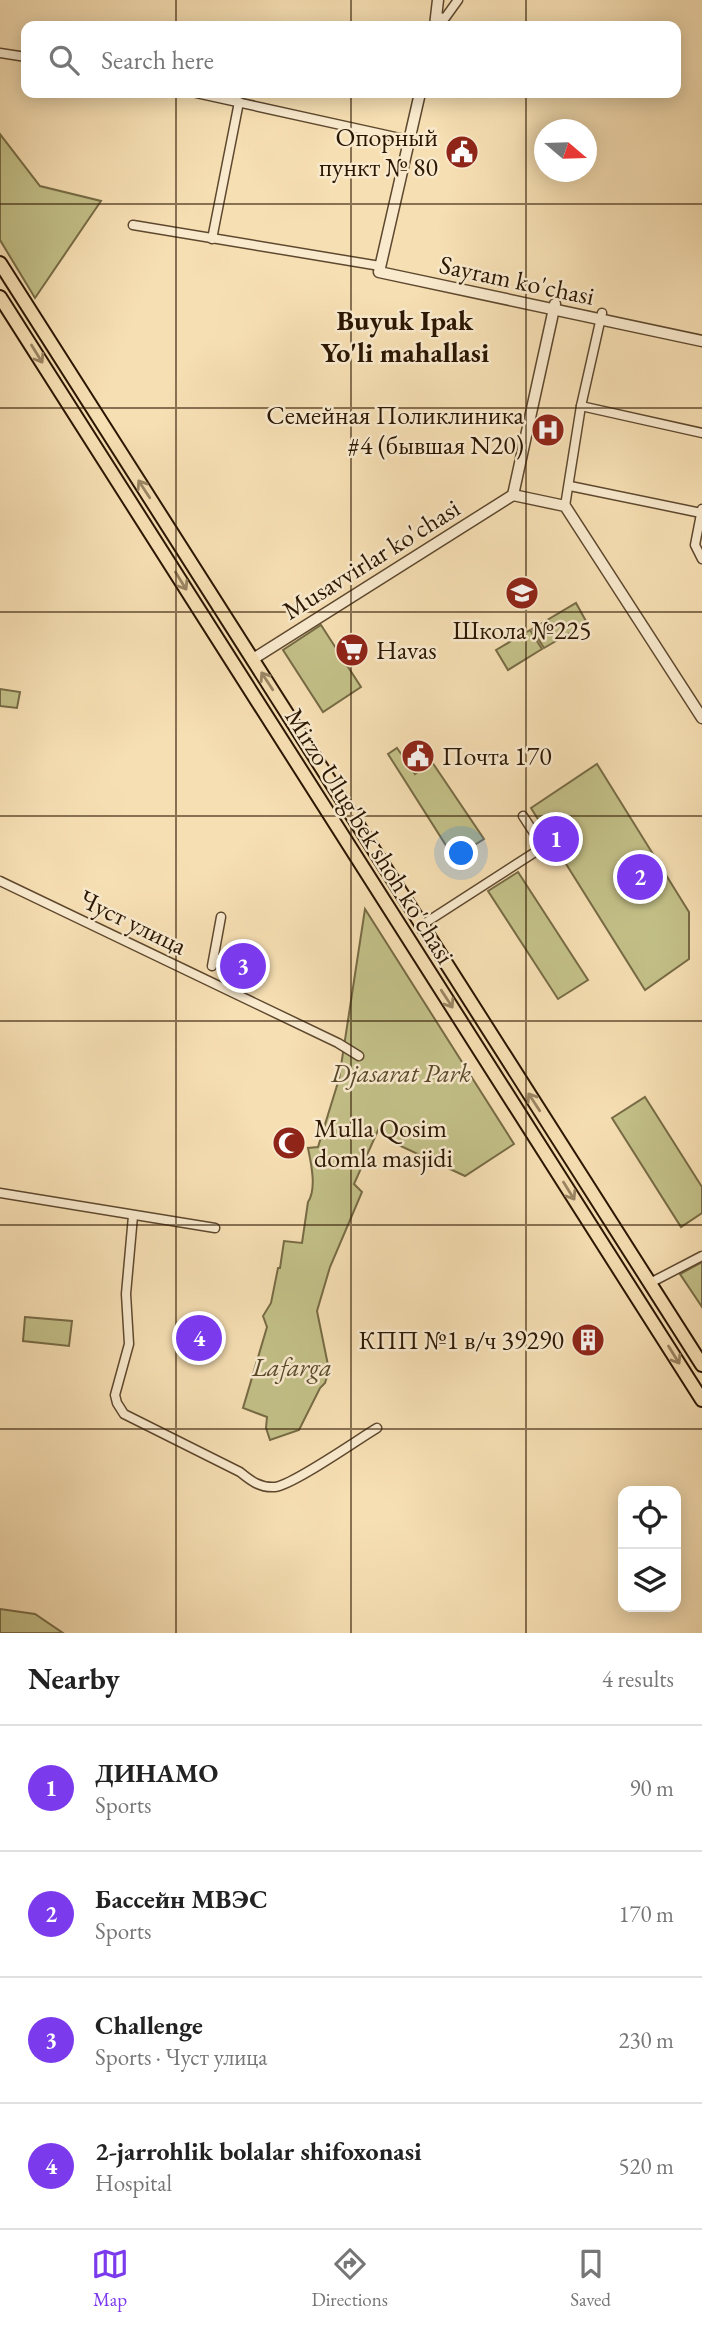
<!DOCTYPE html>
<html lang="en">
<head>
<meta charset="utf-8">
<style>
	body { margin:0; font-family:"EB Garamond",serif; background:#f6f6f6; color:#222 }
	.controls { position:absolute; right:21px; bottom:21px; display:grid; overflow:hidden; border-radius:14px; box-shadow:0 4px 18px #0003 }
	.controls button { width:63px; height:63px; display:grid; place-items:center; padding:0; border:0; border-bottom:2px solid #e0e0e0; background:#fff; color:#222; font:35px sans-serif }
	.compass { position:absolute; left:534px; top:119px; width:63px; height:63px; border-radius:50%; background:#fff; box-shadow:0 4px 18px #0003; rotate:109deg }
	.you { position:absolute; left:462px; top:854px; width:24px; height:24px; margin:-18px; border:5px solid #fff; border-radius:50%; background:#1a73e8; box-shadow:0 0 0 10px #1a73e833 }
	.badge { display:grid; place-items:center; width:46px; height:46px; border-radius:50%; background:#7c3aed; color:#fff; font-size:23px; font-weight:700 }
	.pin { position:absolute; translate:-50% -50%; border:4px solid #fff; box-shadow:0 2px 7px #0006 }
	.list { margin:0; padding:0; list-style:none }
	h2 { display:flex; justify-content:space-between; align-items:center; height:91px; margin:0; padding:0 28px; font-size:30px }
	h2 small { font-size:23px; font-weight:400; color:#767676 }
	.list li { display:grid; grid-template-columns:46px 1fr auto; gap:21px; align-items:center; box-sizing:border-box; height:126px; padding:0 28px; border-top:2px solid #e0e0e0 }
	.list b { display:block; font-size:26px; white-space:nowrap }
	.list p { margin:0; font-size:23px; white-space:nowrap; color:#767676 }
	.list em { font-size:23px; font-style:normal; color:#767676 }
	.icon { flex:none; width:38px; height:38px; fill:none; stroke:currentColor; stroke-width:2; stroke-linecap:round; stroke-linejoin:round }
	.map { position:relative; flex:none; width:702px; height:1633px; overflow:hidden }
	.search { position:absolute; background:#fff; box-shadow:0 4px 18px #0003; left:21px; right:21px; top:21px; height:77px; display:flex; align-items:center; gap:18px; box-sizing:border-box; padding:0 24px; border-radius:14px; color:#767676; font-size:26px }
	.sheet { height:595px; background:#fff }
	nav { display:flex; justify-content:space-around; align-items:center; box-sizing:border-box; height:98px; border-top:2px solid #e0e0e0; background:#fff; font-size:19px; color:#767676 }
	nav a { display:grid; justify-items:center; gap:4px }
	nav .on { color:#7c3aed }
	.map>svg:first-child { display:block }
	.green { fill:#c3c088; stroke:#776b45; stroke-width:2 }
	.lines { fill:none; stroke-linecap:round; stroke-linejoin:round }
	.minor-casing { stroke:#5e482e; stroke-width:11 }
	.tertiary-casing { stroke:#5e482e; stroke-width:13 }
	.primary-casing { stroke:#2b1602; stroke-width:16 }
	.minor { stroke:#f9eace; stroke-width:8 }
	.tertiary { stroke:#f9eace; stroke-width:10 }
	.primary { stroke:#f6dfb3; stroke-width:12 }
	.oneway { stroke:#9b8563 }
	.grid { fill:none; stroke:#2b1602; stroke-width:2; stroke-opacity:0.55 }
	.labels { text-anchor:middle; stroke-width:5; stroke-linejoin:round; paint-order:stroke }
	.poi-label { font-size:26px; fill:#2b1602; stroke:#f9eace; text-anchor:end }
	.street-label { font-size:26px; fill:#2b1602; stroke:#f9eace }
	.park-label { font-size:26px; font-style:italic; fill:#59492a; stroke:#f9eace }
	.neighbourhood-label { font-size:28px; font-weight:bold; fill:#2b1602; stroke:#f9eace }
</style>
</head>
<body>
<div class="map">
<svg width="702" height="1633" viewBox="0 0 702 1633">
	<rect width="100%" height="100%" fill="#f6dfb3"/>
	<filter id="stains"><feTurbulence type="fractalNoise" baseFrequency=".00286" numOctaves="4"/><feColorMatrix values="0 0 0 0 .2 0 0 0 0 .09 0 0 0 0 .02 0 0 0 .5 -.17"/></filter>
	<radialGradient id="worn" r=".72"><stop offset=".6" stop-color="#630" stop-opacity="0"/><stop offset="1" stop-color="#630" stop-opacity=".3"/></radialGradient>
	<!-- green -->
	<g class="green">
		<path d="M0 134 40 186 101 201 35 298 0 240Z"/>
		<path d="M576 603 587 623 544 648 532 629Z"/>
		<path d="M321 625 361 687 323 712 283 650Z"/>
		<path d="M530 630 542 649 508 670 496 650Z"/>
		<path d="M0 689 20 692 17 708 0 706Z"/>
		<path d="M397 748 415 774 432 762 484 839 454 858 388 754Z"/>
		<path d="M597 764 689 912V959L645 990 531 808Z"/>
		<path d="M518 872 588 980 558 999 488 891Z"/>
		<path d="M365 909 514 1144 465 1176 394 1143 379 1128 354 1184 362 1192 330 1267 317 1311 329 1370 325 1383 320 1388 299 1430 270 1440 266 1428 267 1417 243 1408 267 1327 263 1316 271 1303 278 1268H280L284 1241 302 1243 308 1202C317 1189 311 1163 308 1148L318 1147 339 1079Z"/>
		<path d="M645 1097 702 1187V1213L681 1227 612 1118Z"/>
		<path d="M702 1262V1307L680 1274Z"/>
		<path d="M25 1317 72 1321 69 1346 23 1341Z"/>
		<path d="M0 1609 35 1614 63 1633H0Z"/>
	</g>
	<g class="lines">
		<defs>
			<g id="minor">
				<path d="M437 17 445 18 458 0"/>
				<path d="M0 53 26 57"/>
				<path d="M196 93 409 140"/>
				<path d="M133 225 380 266"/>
				<path d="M212 239 239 102"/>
				<path d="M581 406 702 433"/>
				<path d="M570 486 701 513"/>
				<path d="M565 506 581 406 602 313"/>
				<path d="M702 509 695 545 702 559"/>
				<path d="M0 881 338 1043 359 1056"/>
				<path d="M422 925 543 847 523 816"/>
				<path d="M212 966 221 917"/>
				<path d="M0 1193 215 1228"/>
				<path d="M133 1216 126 1294 129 1344 115 1395 117 1403 124 1414 240 1472C251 1481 260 1488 275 1487 293 1485 357 1440 377 1428"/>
				<path d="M650 1283 702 1256"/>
			</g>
			<g id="tertiary">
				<path d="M435 26 438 0"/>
				<path d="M420 93 379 272 702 341"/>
				<path d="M513 495 565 506 702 718"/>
				<path d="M513 495 555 304"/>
				<path d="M253 659 513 495"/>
			</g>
			<g id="primary">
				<path d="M0 263 702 1365"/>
				<path d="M0 297 702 1400"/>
			</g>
		</defs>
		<!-- minor casing -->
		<use href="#minor" class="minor-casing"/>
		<!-- tertiary casing -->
		<use href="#tertiary" class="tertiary-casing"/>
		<!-- primary casing -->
		<use href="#primary" class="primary-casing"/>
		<!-- minor -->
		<use href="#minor" class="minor"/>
		<!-- tertiary -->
		<use href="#tertiary" class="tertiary"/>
		<!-- primary -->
		<use href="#primary" class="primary"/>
	</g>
	<!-- one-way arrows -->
	<defs><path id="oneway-shaft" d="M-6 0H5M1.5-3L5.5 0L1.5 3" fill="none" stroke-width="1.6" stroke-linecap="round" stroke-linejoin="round" transform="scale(1.75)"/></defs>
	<g class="oneway">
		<use href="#oneway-shaft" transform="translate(37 354) rotate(58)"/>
		<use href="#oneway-shaft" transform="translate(144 489) rotate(-123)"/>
		<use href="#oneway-shaft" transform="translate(181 581) rotate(58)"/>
		<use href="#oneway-shaft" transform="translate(267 681) rotate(-123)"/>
		<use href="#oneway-shaft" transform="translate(447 999) rotate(57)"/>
		<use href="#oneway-shaft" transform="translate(534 1102) rotate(-123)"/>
		<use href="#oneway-shaft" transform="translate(569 1191) rotate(58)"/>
		<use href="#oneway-shaft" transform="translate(674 1355) rotate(58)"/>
	</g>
	<!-- grid -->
	<path class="grid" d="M176 0V26M351 0V26M526 0V26M176 93V1633M351 93V1633M526 93V1633M0 204H702M0 408H702M0 612H702M0 816H702M0 1021H702M0 1225H702M0 1429H702"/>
	<!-- icons -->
	<defs>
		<symbol id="civic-disc" viewBox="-11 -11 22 22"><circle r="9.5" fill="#8f2418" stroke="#f9eace"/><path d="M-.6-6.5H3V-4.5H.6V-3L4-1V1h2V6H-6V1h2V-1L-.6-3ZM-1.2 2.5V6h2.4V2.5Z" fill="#fff"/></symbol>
		<symbol id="hospital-disc" viewBox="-11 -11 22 22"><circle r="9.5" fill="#8f2418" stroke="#f9eace"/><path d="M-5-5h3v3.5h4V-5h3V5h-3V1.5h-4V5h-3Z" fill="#fff"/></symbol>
		<symbol id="school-disc" viewBox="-11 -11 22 22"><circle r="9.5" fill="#8f2418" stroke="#f9eace"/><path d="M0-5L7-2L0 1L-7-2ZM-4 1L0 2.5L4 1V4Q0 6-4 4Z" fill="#fff"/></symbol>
		<symbol id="supermarket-disc" viewBox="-11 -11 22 22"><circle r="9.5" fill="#8f2418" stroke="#f9eace"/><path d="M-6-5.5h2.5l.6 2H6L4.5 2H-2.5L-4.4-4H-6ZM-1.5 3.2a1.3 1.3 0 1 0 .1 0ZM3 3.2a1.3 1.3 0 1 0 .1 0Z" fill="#fff"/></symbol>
		<symbol id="mosque-disc" viewBox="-11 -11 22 22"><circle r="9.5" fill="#8f2418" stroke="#f9eace"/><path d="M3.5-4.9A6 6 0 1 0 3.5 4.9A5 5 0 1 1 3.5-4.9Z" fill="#fff"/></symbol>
		<symbol id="building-disc" viewBox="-11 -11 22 22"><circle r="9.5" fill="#8f2418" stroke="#f9eace"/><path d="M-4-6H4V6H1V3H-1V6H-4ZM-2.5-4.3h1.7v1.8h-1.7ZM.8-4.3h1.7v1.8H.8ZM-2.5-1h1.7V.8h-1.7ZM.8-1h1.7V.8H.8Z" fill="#fff"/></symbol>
	</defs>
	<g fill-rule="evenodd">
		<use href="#civic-disc" x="443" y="133" width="38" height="38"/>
		<use href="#hospital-disc" x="529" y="411" width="38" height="38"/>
		<use href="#school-disc" x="503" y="574" width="38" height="38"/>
		<use href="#supermarket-disc" x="333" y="631" width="38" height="38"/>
		<use href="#civic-disc" x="399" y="737" width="38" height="38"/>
		<use href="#mosque-disc" x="270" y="1124" width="38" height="38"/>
		<use href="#building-disc" x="569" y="1321" width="38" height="38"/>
	</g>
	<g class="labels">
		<!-- poi labels -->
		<g class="poi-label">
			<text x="438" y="146">Опорный<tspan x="438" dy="30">пункт № 80</tspan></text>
			<text x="524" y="424">Семейная Поликлиника<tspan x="524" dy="30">#4 (бывшая N20)</tspan></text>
			<text x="522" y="639" text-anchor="middle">Школа №225</text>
			<text x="376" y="659" text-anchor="start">Havas</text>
			<text x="442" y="765" text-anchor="start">Почта 170</text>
			<text x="314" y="1137" text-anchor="start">Mulla Qosim<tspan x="314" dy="30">domla masjidi</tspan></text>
			<text x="564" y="1349">КПП №1 в/ч 39290</text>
		</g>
		<!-- street labels -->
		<g class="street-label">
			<text transform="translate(517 280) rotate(12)" y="9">Sayram ko'chasi</text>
			<text transform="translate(371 559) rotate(-32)" y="9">Musavvirlar ko'chasi</text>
			<text transform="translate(370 836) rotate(58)" y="9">Mirzo Ulug'bek shoh ko'chasi</text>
			<text transform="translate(133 922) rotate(26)" y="9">Чуст улица</text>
		</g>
		<!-- park labels -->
		<g class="park-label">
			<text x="401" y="1082">Djasarat Park</text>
			<text x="292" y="1376">Lafarga</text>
		</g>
		<!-- neighbourhood labels -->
		<g class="neighbourhood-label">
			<text x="405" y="330">Buyuk Ipak<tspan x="405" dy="32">Yo'li mahallasi</tspan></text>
		</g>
	</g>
	<rect width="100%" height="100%" filter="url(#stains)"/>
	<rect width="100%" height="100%" fill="url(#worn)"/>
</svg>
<div class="controls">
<button><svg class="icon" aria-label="locate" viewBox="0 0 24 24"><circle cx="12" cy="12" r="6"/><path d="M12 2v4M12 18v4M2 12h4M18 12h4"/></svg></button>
<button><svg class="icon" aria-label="layers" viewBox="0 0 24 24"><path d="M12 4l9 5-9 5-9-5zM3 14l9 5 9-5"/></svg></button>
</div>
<svg class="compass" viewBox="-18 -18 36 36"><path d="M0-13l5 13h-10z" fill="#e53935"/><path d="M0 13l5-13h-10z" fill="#767676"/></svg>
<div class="you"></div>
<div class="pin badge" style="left:556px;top:839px">1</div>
<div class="pin badge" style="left:640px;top:877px">2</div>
<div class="pin badge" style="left:243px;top:966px">3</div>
<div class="pin badge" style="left:199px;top:1338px">4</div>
<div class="search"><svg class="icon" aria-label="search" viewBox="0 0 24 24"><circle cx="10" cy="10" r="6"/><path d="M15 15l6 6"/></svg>Search here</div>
</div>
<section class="sheet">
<h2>Nearby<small>4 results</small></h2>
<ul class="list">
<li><span class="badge">1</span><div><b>ДИНАМО</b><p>Sports</p></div><em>90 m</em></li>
<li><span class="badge">2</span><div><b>Бассейн МВЭС</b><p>Sports</p></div><em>170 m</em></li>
<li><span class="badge">3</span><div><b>Challenge</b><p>Sports · Чуст улица</p></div><em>230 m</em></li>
<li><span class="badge">4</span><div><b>2-jarrohlik bolalar shifoxonasi</b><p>Hospital</p></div><em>520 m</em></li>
</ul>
</section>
<nav>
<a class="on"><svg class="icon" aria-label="map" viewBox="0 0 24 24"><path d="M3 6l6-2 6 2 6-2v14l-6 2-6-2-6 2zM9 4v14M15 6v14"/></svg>Map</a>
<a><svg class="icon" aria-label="directions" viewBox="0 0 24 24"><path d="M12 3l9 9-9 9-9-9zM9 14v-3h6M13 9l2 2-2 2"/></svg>Directions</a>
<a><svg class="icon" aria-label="saved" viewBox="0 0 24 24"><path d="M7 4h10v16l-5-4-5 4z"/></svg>Saved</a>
</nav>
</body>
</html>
